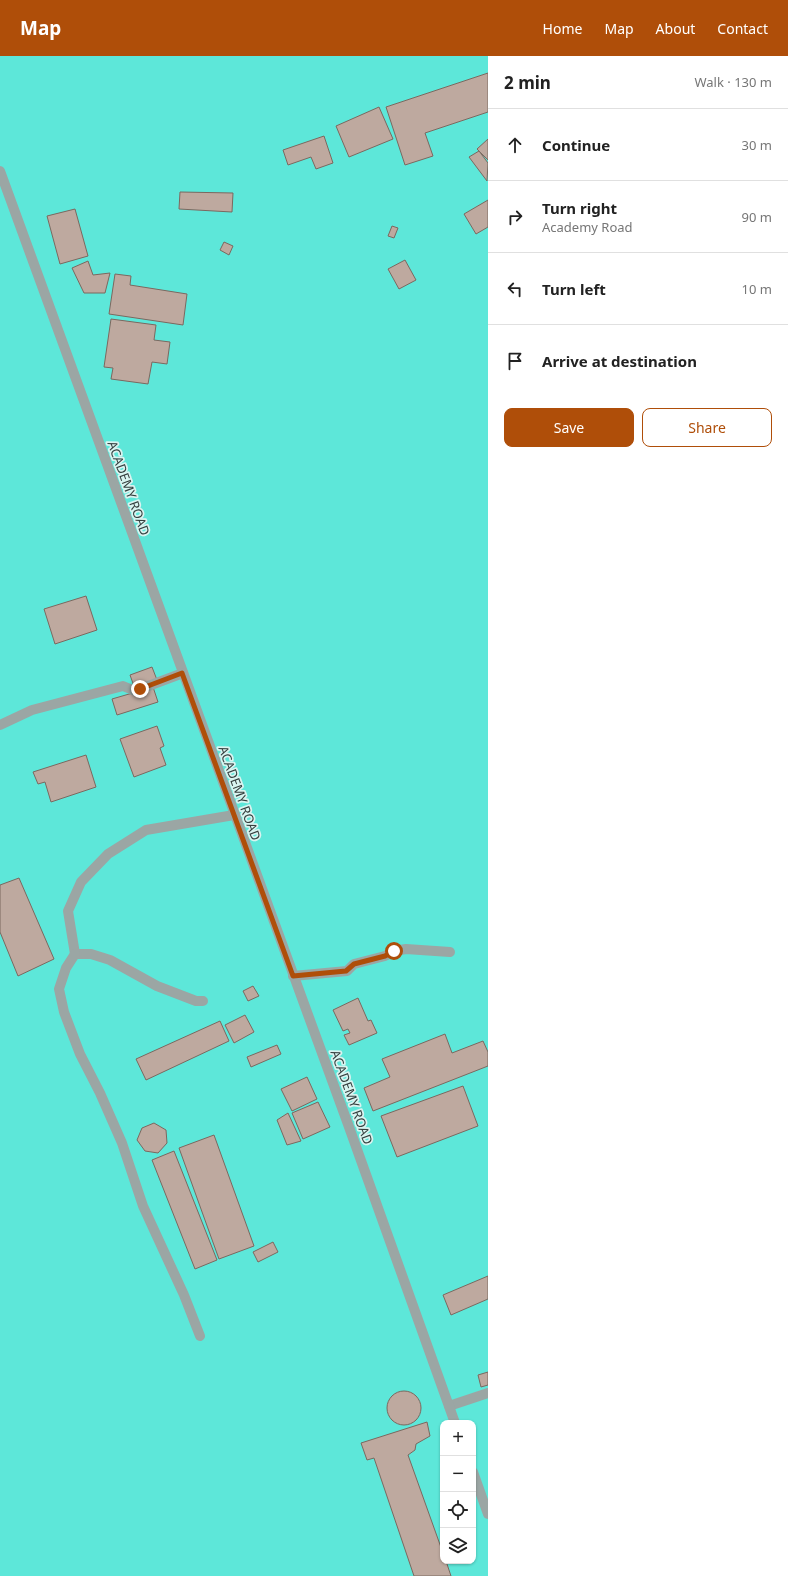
<!DOCTYPE html>
<html lang="en">
<head>
<meta charset="utf-8">
<style>
	body { margin:0; font-family:"Noto Sans",sans-serif; background:#f2f2f2; color:#222 }
	.controls { position:absolute; right:12px; bottom:12px; display:grid; overflow:hidden; border-radius:8px; box-shadow:0 1px 3px #0004 }
	.controls button { width:36px; height:36px; display:grid; place-items:center; padding:0; border:0; border-bottom:1px solid #e0e0e0; background:#fff; color:#222; font:20px sans-serif }
	.stop { position:absolute; width:12px; height:12px; margin:-9px; border:3px solid #af4e09; border-radius:50%; background:#fff }
	.stop.end { background:#af4e09; border-color:#fff; box-shadow:0 1px 4px #0008 }
	.list { margin:0; padding:0; list-style:none }
	h2 { display:flex; justify-content:space-between; align-items:center; height:52px; margin:0; padding:0 16px; font-size:17px }
	h2 small { font-size:13px; font-weight:400; color:#767676 }
	.list li { display:grid; grid-template-columns:26px 1fr auto; gap:12px; align-items:center; box-sizing:border-box; height:72px; padding:0 16px; border-top:1px solid #e0e0e0 }
	.list b { display:block; font-size:15px; white-space:nowrap }
	.list p { margin:0; font-size:13px; white-space:nowrap; color:#767676 }
	.list em { font-size:13px; font-style:normal; color:#767676 }
	.actions { display:flex; gap:8px; padding:12px 16px }
	.actions a { flex:1; padding:9px 0; border:1px solid #af4e09; border-radius:8px; text-align:center; font-size:14px; color:#af4e09 }
	.actions .main { background:#af4e09; color:#fff }
	.icon { flex:none; width:22px; height:22px; fill:none; stroke:currentColor; stroke-width:2; stroke-linecap:round; stroke-linejoin:round }
	.map { position:relative; flex:none; width:488px; height:1520px; overflow:hidden }
	header { display:flex; align-items:center; gap:24px; box-sizing:border-box; height:56px; padding:0 20px; background:#af4e09; color:#fff }
	header strong { font-size:19px }
	nav { display:flex; gap:22px; margin-inline-start:auto; font-size:14px }
	main { display:flex }
	aside { flex:1; background:#fff }
	.map>svg:first-child { display:block }
	.green { fill:#5de7d9; fill-rule:evenodd }
	.building { fill:#bea99f; stroke:#7b685f }
	.lines { fill:none; stroke-linecap:round; stroke-linejoin:round }
	.lane { stroke:#9ba6a4; stroke-width:10 }
	.street { stroke:#9ba6a4; stroke-width:10 }
	.route { stroke:#af4e09; stroke-width:5 }
	.labels { text-anchor:middle; stroke-width:3.5; stroke-linejoin:round; paint-order:stroke }
	.street-label { font-size:13px; fill:#353f3e; stroke:#d9f4f0 }
</style>
</head>
<body>
<header>
<strong>Map</strong>
<nav><a>Home</a><a>Map</a><a>About</a><a>Contact</a></nav>
</header>
<main>
<div class="map">
<svg width="488" height="1520" viewBox="0 0 488 1520">
	<rect width="100%" height="100%" fill="#d9f4f0"/>
	<!-- green -->
	<path class="green" d="M0 0H488V1520H0ZM443 1367H473V1505H443Z"/>
	<!-- building -->
	<g class="building">
		<path d="M488 17V56L425 77 433 100 405 109 386 51Z"/>
		<path d="M379 51 393 83 349 101 336 70Z"/>
		<path d="M324 80 333 107 316 113 311 101 288 109 283 94Z"/>
		<path d="M488 83V104L477 93Z"/>
		<path d="M479 95 488 107 487 125 469 101Z"/>
		<path d="M180 136 233 137 232 156 179 153Z"/>
		<path d="M488 144V171L476 178 464 158Z"/>
		<path d="M75 153 88 200 60 208 47 160Z"/>
		<path d="M392 170 398 172 394 182 388 180Z"/>
		<path d="M224 186 233 190 229 199 220 194Z"/>
		<path d="M405 204 416 224 399 233 388 213Z"/>
		<path d="M88 205 93 219 110 217 105 237H84L72 212Z"/>
		<path d="M115 218 131 220 130 229 187 238 183 269 109 258Z"/>
		<path d="M111 263 156 269 154 284 170 286 167 308 152 306 148 328 111 323 113 312 104 311Z"/>
		<path d="M86 540 97 574 55 588 44 553Z"/>
		<path d="M152 611 157 624 135 633 130 619Z"/>
		<path d="M153 631 158 646 117 659 112 643Z"/>
		<path d="M157 670 164 690 160 692 166 709 134 721 120 683Z"/>
		<path d="M86 699 96 731 51 746 45 726 38 728 33 716Z"/>
		<path d="M19 822 54 903 18 920 0 876V829Z"/>
		<path d="M253 930 259 940 248 945 243 935Z"/>
		<path d="M358 942 368 965 371 964 377 977 349 989 344 979 350 977 348 973 343 975 333 954Z"/>
		<path d="M245 959 254 976 234 987 225 969Z"/>
		<path d="M220 965 229 985 146 1024 136 1003Z"/>
		<path d="M445 978 452 997 483 985 488 996V1010L373 1055 364 1032 390 1021 382 1003Z"/>
		<path d="M277 989 281 998 251 1011 247 1001Z"/>
		<path d="M307 1021 317 1043 292 1055 281 1033Z"/>
		<path d="M463 1030 478 1070 397 1101 381 1060Z"/>
		<path d="M318 1046 330 1071 303 1083 292 1057Z"/>
		<path d="M288 1057 301 1085 287 1089 277 1064Z"/>
		<path d="M154 1067 166 1074 167 1087 158 1097 145 1095 137 1084 142 1072Z"/>
		<path d="M214 1079 254 1190 219 1203 179 1092Z"/>
		<path d="M174 1095 217 1204 195 1213 152 1104Z"/>
		<path d="M273 1186 278 1196 258 1206 253 1196Z"/>
		<path d="M488 1220V1243L451 1259 443 1239Z"/>
		<path d="M488 1316V1329L481 1331 478 1319Z"/>
		<circle cx="404" cy="1352" r="17"/>
		<path d="M427 1366 430 1380 416 1388 415 1394 408 1399 443 1497V1505H446L451 1520H414L374 1402 367 1404 361 1387Z"/>
	</g>
	<g class="lines">
		<!-- lane -->
		<g class="lane">
			<path d="M203 945H196L157 930 110 904 91 898H75L68 855 81 826 108 798 146 774 234 759"/>
			<path d="M449 1350 488 1337"/>
		</g>
		<!-- street -->
		<g class="street">
			<path d="M0 115 349 1071 455 1367"/>
			<path d="M0 669 32 654 123 630 135 635 183 617"/>
			<path d="M75 898 66 912 59 933 64 956 80 998 100 1037 122 1087 143 1150 184 1239 200 1280"/>
			<path d="M293 920 347 915 354 908 385 900 394 895 406 893 450 896"/>
			<path d="M473 1416 488 1458"/>
		</g>
	</g>
	<g class="lines">
		<!-- route -->
		<path class="route" d="M140 633 182 617 293 920 346 915 354 908 385 900 394 895"/>
	</g>
	<g class="labels">
		<!-- street labels -->
		<g class="street-label">
			<text transform="translate(129 432) rotate(70)" y="5">ACADEMY ROAD</text>
			<text transform="translate(240 737) rotate(70)" y="5">ACADEMY ROAD</text>
			<text transform="translate(352 1041) rotate(70)" y="5">ACADEMY ROAD</text>
		</g>
	</g>
</svg>
<div class="controls">
<button>+</button>
<button>−</button>
<button><svg class="icon" aria-label="locate" viewBox="0 0 24 24"><circle cx="12" cy="12" r="6"/><path d="M12 2v4M12 18v4M2 12h4M18 12h4"/></svg></button>
<button><svg class="icon" aria-label="layers" viewBox="0 0 24 24"><path d="M12 4l9 5-9 5-9-5zM3 14l9 5 9-5"/></svg></button>
</div>
<div class="stop" style="left:394px;top:895px"></div>
<div class="stop end" style="left:140px;top:633px"></div>
</div>
<aside>
<h2>2 min<small>Walk · 130 m</small></h2>
<ul class="list">
<li><svg class="icon" aria-label="ahead" viewBox="0 0 24 24"><path d="M12 20V5M6 11l6-6 6 6"/></svg><div><b>Continue</b></div><em>30 m</em></li>
<li><svg class="icon" aria-label="right" viewBox="0 0 24 24"><path d="M7 20v-9h11M14 6l5 5-5 5"/></svg><div><b>Turn right</b><p>Academy Road</p></div><em>90 m</em></li>
<li><svg class="icon" aria-label="left" viewBox="0 0 24 24"><path d="M17 20v-9H6M10 6l-5 5 5 5"/></svg><div><b>Turn left</b></div><em>10 m</em></li>
<li><svg class="icon" aria-label="arrive" viewBox="0 0 24 24"><path d="M6 21V4h12l-3 4 3 4H6"/></svg><div><b>Arrive at destination</b></div></li>
</ul>
<div class="actions"><a class="main">Save</a><a>Share</a></div>
</aside>
</main>
</body>
</html>
